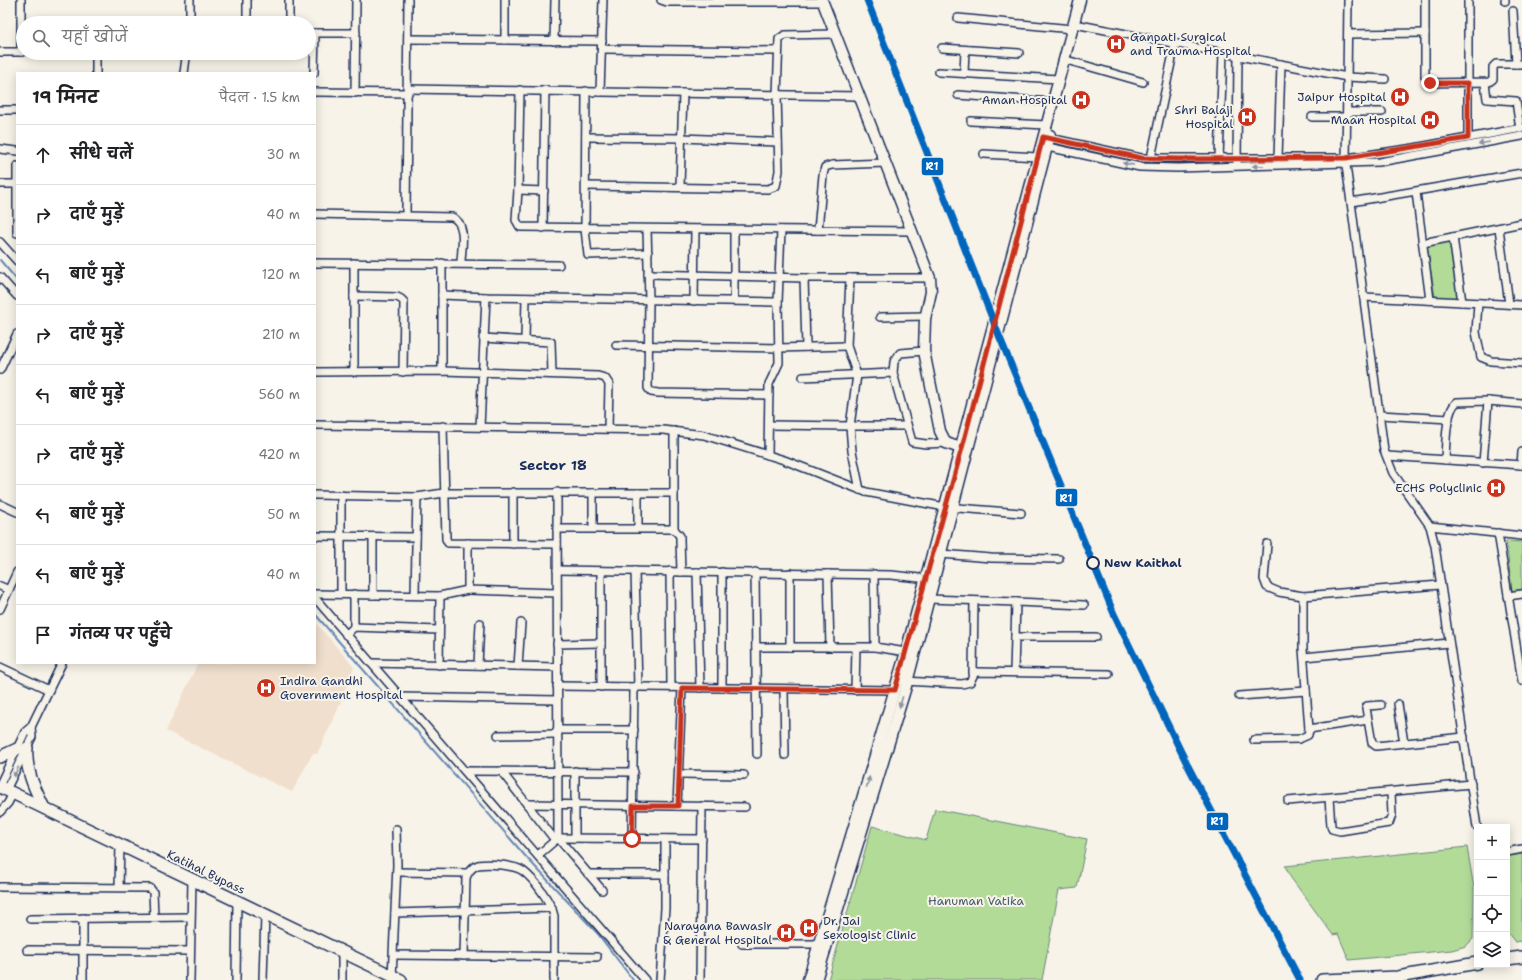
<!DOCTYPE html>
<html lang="hi">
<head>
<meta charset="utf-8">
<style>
	body { margin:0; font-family:"Shantell Sans","Playpen Sans Deva",sans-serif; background:#f6f6f6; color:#202124 }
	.controls { position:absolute; right:12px; bottom:12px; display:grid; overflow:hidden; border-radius:0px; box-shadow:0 2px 10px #0003 }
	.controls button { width:36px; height:36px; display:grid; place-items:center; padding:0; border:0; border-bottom:1px solid #e0e0e0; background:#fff; color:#202124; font:20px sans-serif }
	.stop { position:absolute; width:12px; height:12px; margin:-9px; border:3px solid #c8321e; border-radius:50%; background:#fff }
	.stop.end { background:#c8321e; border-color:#fff; box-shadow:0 1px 4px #0008 }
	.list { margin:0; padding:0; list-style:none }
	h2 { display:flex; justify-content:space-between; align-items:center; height:52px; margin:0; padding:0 16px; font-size:17px }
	h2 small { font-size:13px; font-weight:400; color:#757577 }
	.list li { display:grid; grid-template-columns:26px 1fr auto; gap:12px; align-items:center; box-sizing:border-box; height:60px; padding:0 16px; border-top:1px solid #e0e0e0 }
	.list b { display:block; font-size:15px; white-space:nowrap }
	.list em { font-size:13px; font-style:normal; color:#757577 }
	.icon { flex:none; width:22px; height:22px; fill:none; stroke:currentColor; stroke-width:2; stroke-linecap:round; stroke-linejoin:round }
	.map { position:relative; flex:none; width:1522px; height:980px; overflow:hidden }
	.search { position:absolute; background:#fff; box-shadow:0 2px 10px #0003; left:16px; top:16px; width:300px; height:44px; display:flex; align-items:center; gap:10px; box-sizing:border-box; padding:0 14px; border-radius:22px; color:#757577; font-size:15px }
	.panel { position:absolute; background:#fff; box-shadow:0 2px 10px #0003; left:16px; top:72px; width:300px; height:592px; border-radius:0px }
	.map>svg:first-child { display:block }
	.built { fill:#f0dfcd }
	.green { fill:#b3db98; stroke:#67857b }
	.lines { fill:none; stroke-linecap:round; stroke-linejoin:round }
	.stream { stroke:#6488b5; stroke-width:2 }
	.street-casing { stroke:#1b2f5e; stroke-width:10 }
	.secondary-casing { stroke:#1b2f5e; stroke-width:13 }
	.primary-casing { stroke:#1b2f5e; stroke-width:14 }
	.street { stroke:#f7f3e8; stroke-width:7 }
	.secondary { stroke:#f7f3e8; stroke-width:10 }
	.primary { stroke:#f7f3e8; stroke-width:11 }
	.rail-1-casing { stroke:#f7f3e8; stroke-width:10 }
	.rail-1 { stroke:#0065bd; stroke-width:7 }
	.oneway { fill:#8991a3 }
	.route { stroke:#c8321e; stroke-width:5 }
	.stop-dot { fill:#f7f3e8; stroke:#1b2f5e; stroke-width:2 }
	.labels { text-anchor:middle; stroke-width:4; stroke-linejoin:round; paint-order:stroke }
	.poi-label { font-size:12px; fill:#1b2f5e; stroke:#f7f3e8; text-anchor:end }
	.stop-label { font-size:12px; font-weight:bold; fill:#1b2f5e; stroke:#f7f3e8; text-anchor:start }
	.street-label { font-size:12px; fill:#1b2f5e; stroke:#f7f3e8 }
	.park-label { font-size:12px; fill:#415a6c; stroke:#f7f3e8 }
	.quarter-label { font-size:14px; font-weight:bold; fill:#1b2f5e; stroke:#f7f3e8 }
	.line-badge { stroke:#f7f3e8; stroke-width:1.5 }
	.badge-label { font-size:11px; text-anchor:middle; font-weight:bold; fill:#fff }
</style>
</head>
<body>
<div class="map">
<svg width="1522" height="980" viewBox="0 0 1522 980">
	<rect width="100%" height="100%" fill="#f7f3e8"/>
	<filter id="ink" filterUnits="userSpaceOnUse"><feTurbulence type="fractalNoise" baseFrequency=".025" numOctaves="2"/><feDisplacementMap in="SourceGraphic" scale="8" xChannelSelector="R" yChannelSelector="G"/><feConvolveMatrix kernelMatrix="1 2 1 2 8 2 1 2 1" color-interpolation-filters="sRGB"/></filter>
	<g filter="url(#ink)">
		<!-- built -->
		<path class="built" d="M315 622 354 667 338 709 317 754 313 753 292 792 166 731 198 663H315Z"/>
		<!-- green -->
		<g class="green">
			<path d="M1450 241 1459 298 1435 297 1427 246Z"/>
			<path d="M1506 541 1522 542V589L1512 591Z"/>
			<path d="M935 809 1087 839 1077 888 1059 890 1042 980H828L872 826 926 840Z"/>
			<path d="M1467 847 1474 888 1473 939 1466 946 1452 950 1349 960 1338 934 1333 935 1291 878 1285 866Z"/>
			<path d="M1522 854V941L1515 942 1507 932V856Z"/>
		</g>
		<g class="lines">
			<!-- stream -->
			<g class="stream">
				<path d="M0 260 17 280"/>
				<path d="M315 614 527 858 598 934 633 980"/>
			</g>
			<defs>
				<g id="street">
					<path d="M661 0 667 2H823"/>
					<path d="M1348 0 1346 165 1384 450 1393 473 1430 526 1435 546 1477 827"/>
					<path d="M1425 0V76L1427 83 1489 82 1493 79V67L1496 64H1522"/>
					<path d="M1468 0V138"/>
					<path d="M1505 0V1"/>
					<path d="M1513 11 1516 64"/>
					<path d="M958 18 1072 29"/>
					<path d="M190 23V0"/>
					<path d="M247 23V0"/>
					<path d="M289 23V0"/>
					<path d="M1080 25 1347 77 1385 79"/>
					<path d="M309 33H356"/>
					<path d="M1348 34 1425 33"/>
					<path d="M408 39 602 41"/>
					<path d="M505 40V0"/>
					<path d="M554 41 555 0"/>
					<path d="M942 48 1019 53"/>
					<path d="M602 49 778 51"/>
					<path d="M0 52H23"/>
					<path d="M21 52V0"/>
					<path d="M96 53V73"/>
					<path d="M181 53 186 58 184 73"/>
					<path d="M1070 61 1143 82"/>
					<path d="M939 72 1058 79"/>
					<path d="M314 73 315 33"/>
					<path d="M964 73 965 50"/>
					<path d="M1485 83 1487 99 1516 101 1520 129"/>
					<path d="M408 89 600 92 603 0"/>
					<path d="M520 90 518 190 516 220 520 227 913 231"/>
					<path d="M586 91 585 229 588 255 648 253"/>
					<path d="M315 92 408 93"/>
					<path d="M600 92 860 96"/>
					<path d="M355 93 356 0"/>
					<path d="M958 95 1052 102"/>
					<path d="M0 110H17"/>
					<path d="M1347 112H1382"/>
					<path d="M1312 117H1347"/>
					<path d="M971 121 1046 125"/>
					<path d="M586 137 682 138 778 142"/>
					<path d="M1045 137 1141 158H1347L1414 148 1522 128"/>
					<path d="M1043 146 1140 167 1178 168 1379 162 1522 136"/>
					<path d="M0 149 17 151"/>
					<path d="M984 154 1037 157"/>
					<path d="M1151 158 1175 44"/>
					<path d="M1219 158 1223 53"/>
					<path d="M1278 158 1281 64"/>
					<path d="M1237 162 1238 56"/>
					<path d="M0 184H17"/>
					<path d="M586 186 768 189 776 186 779 171 777 95 779 39 785 35 836 34"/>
					<path d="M680 186 683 93"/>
					<path d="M518 190 544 191"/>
					<path d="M1416 192 1430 300"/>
					<path d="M1351 202 1522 173"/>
					<path d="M315 214 452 217C468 224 461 250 461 263"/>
					<path d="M406 215 408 0"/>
					<path d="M543 228 545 90"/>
					<path d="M1499 228 1509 304"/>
					<path d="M647 229 649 300 648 388 651 392 658 393 769 395"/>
					<path d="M734 230V301"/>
					<path d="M818 230 823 175 825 167 832 165 886 163"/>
					<path d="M17 233V166"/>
					<path d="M1453 237 1462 302"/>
					<path d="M0 242 17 261"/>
					<path d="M1423 243 1522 223"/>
					<path d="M315 263 559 265"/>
					<path d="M648 274 804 278H930"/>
					<path d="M0 277 17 296"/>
					<path d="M804 278 806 347"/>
					<path d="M442 295 486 297 778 302"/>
					<path d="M354 296 397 297 401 299 404 302 403 372"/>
					<path d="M1364 297 1522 305"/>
					<path d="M694 301 695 230"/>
					<path d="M1478 303 1476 332 1481 357 1491 361 1522 363"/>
					<path d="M880 317 925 316"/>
					<path d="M483 338 551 342 552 374"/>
					<path d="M525 340 526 298"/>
					<path d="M616 345 779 348 847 346"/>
					<path d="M924 351 900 353 894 362 893 373 912 442 926 444 946 443"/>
					<path d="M0 370 17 334"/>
					<path d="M442 371V263"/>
					<path d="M315 372 442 371 598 376 605 378 609 384 608 429"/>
					<path d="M354 372V263"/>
					<path d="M803 377 893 373"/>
					<path d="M1380 415 1449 419"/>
					<path d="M315 425 663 430 704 435 784 460 866 492 945 507 1021 513"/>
					<path d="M769 425 850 426 857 375 847 346 850 278"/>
					<path d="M443 426 446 539 448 543 557 544"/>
					<path d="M480 427 486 297"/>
					<path d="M674 431V529L680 536V540L681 572"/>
					<path d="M768 455 769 384 779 363 778 302 781 230"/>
					<path d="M1387 456 1522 465"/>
					<path d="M1445 460C1446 446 1445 411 1457 402L1488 401 1522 404"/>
					<path d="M1483 463 1488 401"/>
					<path d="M1521 465 1522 452"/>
					<path d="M860 490 852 451 850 426H907"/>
					<path d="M593 493V528"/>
					<path d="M638 493V528"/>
					<path d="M315 495 417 497 444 493H674"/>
					<path d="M341 495V594"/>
					<path d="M0 504 17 512"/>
					<path d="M1430 526 1522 536"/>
					<path d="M557 529H674"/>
					<path d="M1498 533 1522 681"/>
					<path d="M315 536 416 537"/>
					<path d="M468 543V590L557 593"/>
					<path d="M513 544V492"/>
					<path d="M1267 544 1264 579 1267 587 1279 592 1303 596 1440 585"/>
					<path d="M941 554 991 558 1059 559"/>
					<path d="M557 570 891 575 929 579"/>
					<path d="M601 571V687"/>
					<path d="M635 571 638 687"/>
					<path d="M670 571 671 687"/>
					<path d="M697 572 700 688"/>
					<path d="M722 572V688"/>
					<path d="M755 572 757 754"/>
					<path d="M828 574 830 647"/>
					<path d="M874 574 875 647"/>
					<path d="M0 586 9 590"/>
					<path d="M315 594 440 596 468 590"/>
					<path d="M373 595V537"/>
					<path d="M415 595 417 497"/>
					<path d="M1508 596 1522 594"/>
					<path d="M315 598 645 980"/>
					<path d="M928 599 1016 602 1014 672"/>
					<path d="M1016 602 1084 605"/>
					<path d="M0 609 17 572"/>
					<path d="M354 627V594"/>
					<path d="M346 635 354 627 439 630"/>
					<path d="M1015 637H1096"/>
					<path d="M557 644 601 643"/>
					<path d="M756 647H875L906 652"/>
					<path d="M790 647V573"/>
					<path d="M1304 657 1449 643"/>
					<path d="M371 663 557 667"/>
					<path d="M439 665 440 596"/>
					<path d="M478 665 480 623"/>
					<path d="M518 666 521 623"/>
					<path d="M0 667 49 690"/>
					<path d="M973 673 974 601"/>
					<path d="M903 681 962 684 970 682 975 672 1109 674"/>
					<path d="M557 686 895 690"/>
					<path d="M784 689 785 755"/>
					<path d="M855 690 856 647"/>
					<path d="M1239 696 1306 691"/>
					<path d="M400 697 557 700"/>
					<path d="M1398 704 1404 743"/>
					<path d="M1381 705 1367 706 1366 708 1372 743 1376 746 1464 737"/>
					<path d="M1309 729 1368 720"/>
					<path d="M557 730H634"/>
					<path d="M498 735 557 734"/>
					<path d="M1254 740 1299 739 1308 735 1309 729 1303 649V596"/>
					<path d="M465 771 634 772"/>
					<path d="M501 771 555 840"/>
					<path d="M679 774 744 775"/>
					<path d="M0 784 25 732 31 727 62 663"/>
					<path d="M6 790 32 737 31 727"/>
					<path d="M1329 798 1331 826 1332 829 1340 831 1389 823 1392 815 1391 792"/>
					<path d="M1288 801 1471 784"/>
					<path d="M527 804 745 807"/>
					<path d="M677 806 682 688"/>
					<path d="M0 812 8 803 13 793"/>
					<path d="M558 838 702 839"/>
					<path d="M558 838 602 890"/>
					<path d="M575 838V771"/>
					<path d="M632 839 634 687"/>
					<path d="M1507 852 1522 849"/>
					<path d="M538 855 558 838 557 492"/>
					<path d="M397 872 468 873"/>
					<path d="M588 874H665"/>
					<path d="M0 887 150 888 153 892 154 917"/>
					<path d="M119 887 120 845"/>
					<path d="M395 913 552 908"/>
					<path d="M30 919 190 917"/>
					<path d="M742 944H819"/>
					<path d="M27 950 190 951"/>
					<path d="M394 955 597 957"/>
					<path d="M464 956 466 878C468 872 472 867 478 865 488 863 515 865 523 871 535 880 551 902 554 916V980"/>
					<path d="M392 978 397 865 396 829"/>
					<path d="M83 980V918"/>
					<path d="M190 980 192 879"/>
					<path d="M236 980 237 901"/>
					<path d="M263 980 265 915"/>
					<path d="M342 980V952"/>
					<path d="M660 980 665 908V839"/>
					<path d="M700 980 702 806"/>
				</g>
				<g id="secondary">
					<path d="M822 0 930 278 931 292 925 319 924 351 940 431 946 443 966 450"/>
					<path d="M808 980 906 652 1080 0"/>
					<path d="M816 980 905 690 1050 135"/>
				</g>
				<g id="primary">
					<path d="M27 748C25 770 35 789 44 808"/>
					<path d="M0 757 17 749"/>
					<path d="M0 787 401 980"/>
					<path d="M1507 959 1522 957"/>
					<path d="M1322 980 1398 977 1477 963"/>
				</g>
			</defs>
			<!-- street casing -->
			<use href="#street" class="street-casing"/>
			<!-- secondary casing -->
			<use href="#secondary" class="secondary-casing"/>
			<!-- primary casing -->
			<use href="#primary" class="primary-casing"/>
			<!-- street -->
			<use href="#street" class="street"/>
			<!-- secondary -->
			<use href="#secondary" class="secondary"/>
			<!-- primary -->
			<use href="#primary" class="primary"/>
			<defs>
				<path id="rail-1" d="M867 0 998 333 1114 614 1187 764 1300 980"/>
			</defs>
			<!-- rail-1 casing -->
			<use href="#rail-1" class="rail-1-casing"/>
			<!-- rail-1 -->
			<use href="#rail-1" class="rail-1"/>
		</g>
		<!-- one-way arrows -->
		<defs><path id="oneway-solid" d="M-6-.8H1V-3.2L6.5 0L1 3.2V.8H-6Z"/></defs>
		<g class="oneway">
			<use href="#oneway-solid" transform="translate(1484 143) rotate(170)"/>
			<use href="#oneway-solid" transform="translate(1128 164) rotate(-169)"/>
			<use href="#oneway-solid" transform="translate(1258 166) rotate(179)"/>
			<use href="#oneway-solid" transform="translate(901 702) rotate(107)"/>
			<use href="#oneway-solid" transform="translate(16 772) rotate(116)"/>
			<use href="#oneway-solid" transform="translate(868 782) rotate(-74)"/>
		</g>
	</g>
	<g class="lines" filter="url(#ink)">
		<!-- route -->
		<path class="route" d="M632 839 633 806H678L682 688 895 690 962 448 1043 137 1141 158 1178 159 1346 158 1468 138V83H1430"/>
	</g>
	<!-- icons -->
	<defs>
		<symbol id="hospital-disc" viewBox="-11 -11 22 22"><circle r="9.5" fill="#c8321e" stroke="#f7f3e8"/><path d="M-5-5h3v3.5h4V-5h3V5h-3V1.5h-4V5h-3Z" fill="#fff"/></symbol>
	</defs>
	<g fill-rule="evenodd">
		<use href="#hospital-disc" x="1105" y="33" width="22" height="22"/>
		<use href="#hospital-disc" x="1389" y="86" width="22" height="22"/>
		<use href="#hospital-disc" x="1070" y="89" width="22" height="22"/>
		<use href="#hospital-disc" x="1236" y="106" width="22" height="22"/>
		<use href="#hospital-disc" x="1419" y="109" width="22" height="22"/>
		<use href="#hospital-disc" x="1485" y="477" width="22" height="22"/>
		<use href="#hospital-disc" x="255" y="677" width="22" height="22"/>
		<use href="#hospital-disc" x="798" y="917" width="22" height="22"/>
		<use href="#hospital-disc" x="775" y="922" width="22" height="22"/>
	</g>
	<!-- markers -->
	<circle class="stop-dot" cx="1093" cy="563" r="6"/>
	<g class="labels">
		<!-- poi labels -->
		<g class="poi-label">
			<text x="1130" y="41" text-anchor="start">Ganpati Surgical<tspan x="1130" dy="14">and Trauma Hospital</tspan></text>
			<text x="1386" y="101">Jaipur Hospital</text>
			<text x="1067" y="104">Aman Hospital</text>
			<text x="1233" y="114">Shri Balaji<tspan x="1233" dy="14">Hospital</tspan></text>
			<text x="1416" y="124">Maan Hospital</text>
			<text x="1482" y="492">ECHS Polyclinic</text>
			<text x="280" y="685" text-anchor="start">Indira Gandhi<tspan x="280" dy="14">Government Hospital</tspan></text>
			<text x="823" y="925" text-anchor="start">Dr. Jai<tspan x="823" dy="14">Sexologist Clinic</tspan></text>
			<text x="772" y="930">Narayana Bawasir<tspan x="772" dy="14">&amp; General Hospital</tspan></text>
		</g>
		<!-- stop labels -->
		<g class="stop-label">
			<text x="1104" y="567">New Kaithal</text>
		</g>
		<!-- street labels -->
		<g class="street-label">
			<text transform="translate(206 872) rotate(26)" y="4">Katihal Bypass</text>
		</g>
		<!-- park labels -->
		<g class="park-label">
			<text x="976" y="905">Hanuman Vatika</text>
		</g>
		<!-- quarter labels -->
		<g class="quarter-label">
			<text x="553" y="470">Sector 18</text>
		</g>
	</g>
	<g class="line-badge">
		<rect x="921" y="157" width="23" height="19" rx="4" fill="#0065bd"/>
		<rect x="1055" y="488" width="23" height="19" rx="4" fill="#0065bd"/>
		<rect x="1206" y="812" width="23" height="19" rx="4" fill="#0065bd"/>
	</g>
	<g class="badge-label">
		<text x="932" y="170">R1</text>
		<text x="1066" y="502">R1</text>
		<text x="1217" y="825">R1</text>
	</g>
</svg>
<div class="controls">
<button>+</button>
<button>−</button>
<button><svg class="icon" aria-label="locate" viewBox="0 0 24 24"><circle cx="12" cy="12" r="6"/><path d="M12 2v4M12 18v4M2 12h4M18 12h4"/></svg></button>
<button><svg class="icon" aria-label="layers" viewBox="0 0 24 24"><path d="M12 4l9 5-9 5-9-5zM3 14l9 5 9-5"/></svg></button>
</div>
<div class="stop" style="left:632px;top:839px"></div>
<div class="stop end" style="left:1430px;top:83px"></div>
<div class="search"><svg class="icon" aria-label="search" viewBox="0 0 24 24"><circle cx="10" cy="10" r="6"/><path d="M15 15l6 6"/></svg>यहाँ खोजें</div>
<section class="panel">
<h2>19 मिनट<small>पैदल · 1.5 km</small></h2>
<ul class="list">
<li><svg class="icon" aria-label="ahead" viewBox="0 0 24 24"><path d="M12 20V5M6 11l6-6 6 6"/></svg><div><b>सीधे चलें</b></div><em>30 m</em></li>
<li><svg class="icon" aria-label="right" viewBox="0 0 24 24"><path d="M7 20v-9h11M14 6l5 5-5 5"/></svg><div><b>दाएँ मुड़ें</b></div><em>40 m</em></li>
<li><svg class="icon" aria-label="left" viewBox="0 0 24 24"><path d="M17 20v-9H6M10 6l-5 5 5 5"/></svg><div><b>बाएँ मुड़ें</b></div><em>120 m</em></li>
<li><svg class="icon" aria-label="right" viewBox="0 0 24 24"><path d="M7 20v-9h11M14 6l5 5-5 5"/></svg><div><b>दाएँ मुड़ें</b></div><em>210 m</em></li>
<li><svg class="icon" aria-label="left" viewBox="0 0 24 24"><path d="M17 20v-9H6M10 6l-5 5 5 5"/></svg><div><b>बाएँ मुड़ें</b></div><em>560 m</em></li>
<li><svg class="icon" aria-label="right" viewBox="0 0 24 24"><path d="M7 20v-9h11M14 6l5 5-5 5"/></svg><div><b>दाएँ मुड़ें</b></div><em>420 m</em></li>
<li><svg class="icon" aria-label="left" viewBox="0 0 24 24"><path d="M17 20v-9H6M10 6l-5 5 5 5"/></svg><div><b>बाएँ मुड़ें</b></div><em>50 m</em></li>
<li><svg class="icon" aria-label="left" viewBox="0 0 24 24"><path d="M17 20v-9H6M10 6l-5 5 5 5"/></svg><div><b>बाएँ मुड़ें</b></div><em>40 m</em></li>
<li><svg class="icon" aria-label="arrive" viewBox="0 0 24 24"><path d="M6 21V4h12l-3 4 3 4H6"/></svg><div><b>गंतव्य पर पहुँचे</b></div></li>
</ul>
</section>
</div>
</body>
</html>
